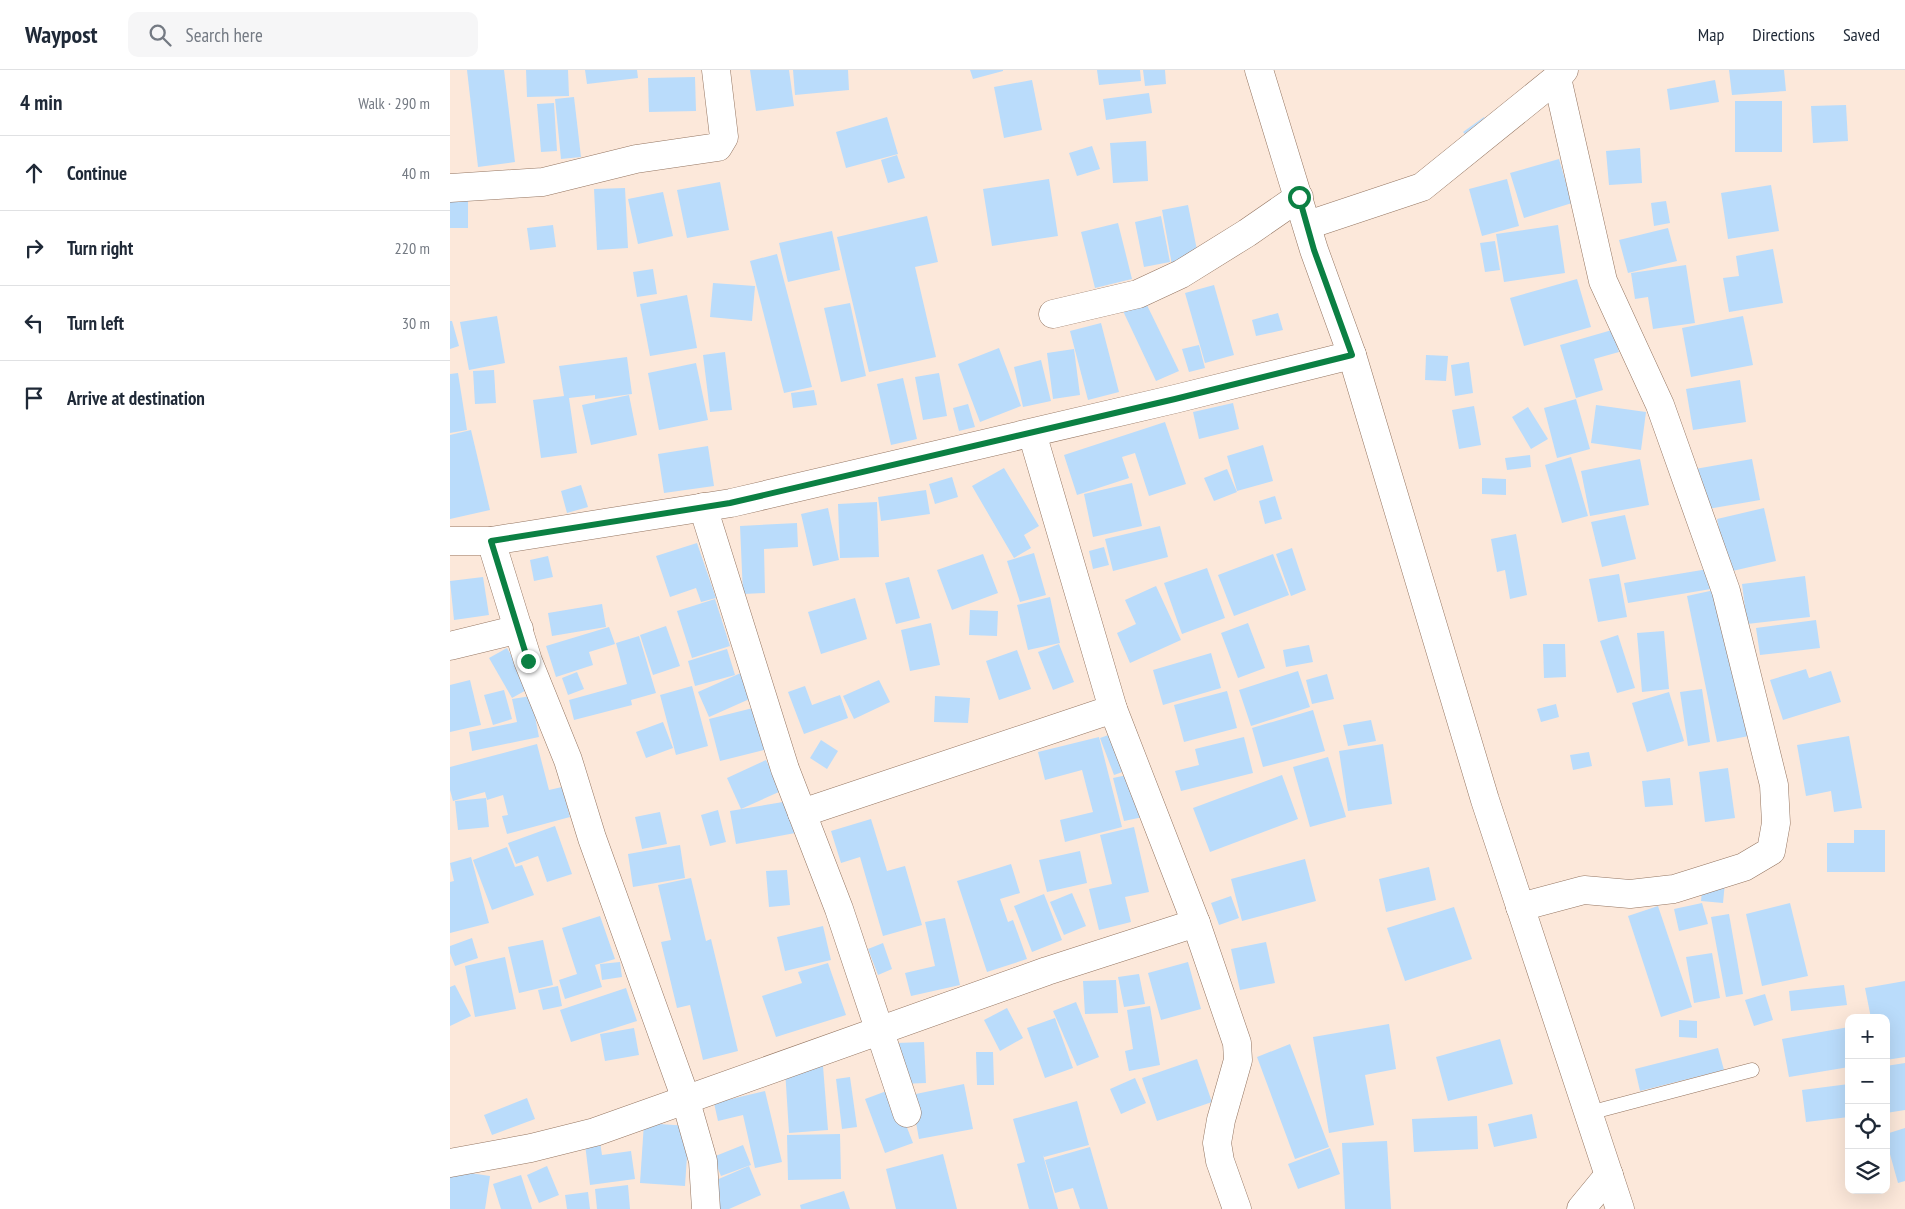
<!DOCTYPE html>
<html lang="en">
<head>
<meta charset="utf-8">
<style>
	body { margin:0; font-family:"PT Sans Narrow",sans-serif; background:#f6f6f7; color:#1f2937 }
	.controls { position:absolute; right:15px; bottom:15px; display:grid; overflow:hidden; border-radius:10px; box-shadow:0 5px 20px #0002 }
	.controls button { width:45px; height:45px; display:grid; place-items:center; padding:0; border:0; border-bottom:1px solid #e0e1e3; background:#fff; color:#1f2937; font:25px sans-serif }
	.stop { position:absolute; width:15px; height:15px; margin:-11px; border:4px solid #0b8043; border-radius:50%; background:#fff }
	.stop.end { background:#0b8043; border-color:#fff; box-shadow:0 1px 5px #0008 }
	.list { margin:0; padding:0; list-style:none }
	h2 { display:flex; justify-content:space-between; align-items:center; height:65px; margin:0; padding:0 20px; font-size:21px }
	h2 small { font-size:16px; font-weight:400; color:#747a83 }
	.list li { display:grid; grid-template-columns:32px 1fr auto; gap:15px; align-items:center; box-sizing:border-box; height:75px; padding:0 20px; border-top:1px solid #e0e1e3 }
	.list b { display:block; font-size:19px; white-space:nowrap }
	.list em { font-size:16px; font-style:normal; color:#747a83 }
	.icon { flex:none; width:28px; height:28px; fill:none; stroke:currentColor; stroke-width:2; stroke-linecap:round; stroke-linejoin:round }
	.map { position:relative; flex:none; width:1455px; height:1139px; overflow:hidden }
	header { display:flex; align-items:center; gap:30px; box-sizing:border-box; height:70px; padding:0 25px; background:#fff; border-bottom:1px solid #e0e1e3 }
	header strong { font-size:24px }
	nav { display:flex; gap:28px; margin-inline-start:auto; font-size:18px }
	.search { width:350px; height:45px; background:#f6f6f7; display:flex; align-items:center; gap:12px; box-sizing:border-box; padding:0 18px; border-radius:10px; color:#747a83; font-size:19px }
	main { display:flex }
	aside { flex:1; background:#fff }
	.map>svg:first-child { display:block }
	.building { fill:#badcfb }
	.lines { fill:none; stroke-linecap:round; stroke-linejoin:round }
	.lane-casing { stroke:#947561; stroke-width:15 }
	.street-casing { stroke:#947561; stroke-width:29 }
	.lane { stroke:#fff; stroke-width:14 }
	.street { stroke:#fff; stroke-width:28 }
	.route { stroke:#0b8043; stroke-width:6 }
</style>
</head>
<body>
<header>
<strong>Waypost</strong>
<div class="search"><svg class="icon" aria-label="search" viewBox="0 0 24 24"><circle cx="10" cy="10" r="6"/><path d="M15 15l6 6"/></svg>Search here</div>
<nav><a>Map</a><a>Directions</a><a>Saved</a></nav>
</header>
<main>
<aside>
<h2>4 min<small>Walk · 290 m</small></h2>
<ul class="list">
<li><svg class="icon" aria-label="ahead" viewBox="0 0 24 24"><path d="M12 20V5M6 11l6-6 6 6"/></svg><div><b>Continue</b></div><em>40 m</em></li>
<li><svg class="icon" aria-label="right" viewBox="0 0 24 24"><path d="M7 20v-9h11M14 6l5 5-5 5"/></svg><div><b>Turn right</b></div><em>220 m</em></li>
<li><svg class="icon" aria-label="left" viewBox="0 0 24 24"><path d="M17 20v-9H6M10 6l-5 5 5 5"/></svg><div><b>Turn left</b></div><em>30 m</em></li>
<li><svg class="icon" aria-label="arrive" viewBox="0 0 24 24"><path d="M6 21V4h12l-3 4 3 4H6"/></svg><div><b>Arrive at destination</b></div></li>
</ul>
</aside>
<div class="map">
<svg width="1455" height="1139" viewBox="0 0 1455 1139">
	<rect width="100%" height="100%" fill="#fce8da"/>
	<!-- building -->
	<g class="building">
		<path d="M17 0H54L65 92 28 97Z"/>
		<path d="M76 0H118L119 26 77 27Z"/>
		<path d="M135 0H187L188 8 137 14Z"/>
		<path d="M300 0H339L344 36 306 41Z"/>
		<path d="M343 0H398L399 20 345 25Z"/>
		<path d="M520 0H553V1L523 9Z"/>
		<path d="M647 0H690L691 11 649 15Z"/>
		<path d="M693 0H715L716 14 695 16Z"/>
		<path d="M1279 0H1334L1336 21 1282 25Z"/>
		<path d="M245 7 246 41 199 42 198 8Z"/>
		<path d="M582 10 592 60 554 68 544 17Z"/>
		<path d="M1265 10 1269 32 1220 40 1217 19Z"/>
		<path d="M699 23 702 43 656 50 653 29Z"/>
		<path d="M124 27 131 87 111 89 105 29Z"/>
		<rect x="1285" y="31" width="47" height="51"/>
		<path d="M104 33 107 81 91 82 87 34Z"/>
		<path d="M1396 35 1398 71 1363 73 1361 36Z"/>
		<path d="M437 47 448 84 396 98 386 62Z"/>
		<path d="M1034 47 1042 57 1021 72 1013 62Z"/>
		<path d="M696 71 698 111 663 113 660 73Z"/>
		<path d="M642 76 650 99 627 106 619 83Z"/>
		<path d="M1190 78 1192 113 1159 115 1156 81Z"/>
		<path d="M447 85 455 108 438 113 431 90Z"/>
		<path d="M1109 89 1122 133 1074 148 1060 103Z"/>
		<path d="M599 109 608 166 542 176 533 119Z"/>
		<path d="M1057 109 1069 156 1032 166 1019 119Z"/>
		<path d="M270 112 279 160 237 168 227 120Z"/>
		<path d="M1321 115 1329 161 1278 169 1271 123Z"/>
		<path d="M175 118 178 178 147 180 144 119Z"/>
		<path d="M213 122 223 166 188 174 178 129Z"/>
		<path d="M0 129 18 130V158H0Z"/>
		<path d="M1216 131 1220 153 1204 156 1201 133Z"/>
		<path d="M738 135 749 190 722 195 712 140Z"/>
		<path d="M477 146 488 192 465 197 486 287 419 302 387 167Z"/>
		<path d="M711 146 720 192 694 197 685 152Z"/>
		<path d="M668 153 682 209 645 218 631 162Z"/>
		<path d="M103 155 106 177 80 180 77 158Z"/>
		<path d="M1108 155 1115 203 1054 212 1046 164Z"/>
		<path d="M1218 158 1227 191 1178 203 1169 170Z"/>
		<path d="M382 161 390 200 338 212 329 173Z"/>
		<path d="M1045 171 1050 200 1035 202 1030 173Z"/>
		<path d="M1323 179 1333 233 1279 242 1273 208 1289 206 1286 186Z"/>
		<path d="M327 184 362 317 334 323 300 191Z"/>
		<path d="M1236 195 1245 253 1203 259 1198 227 1185 229 1181 203Z"/>
		<path d="M203 199 207 224 187 227 183 202Z"/>
		<path d="M1127 209 1141 257 1074 276 1060 228Z"/>
		<path d="M263 213 305 216 302 251 260 247Z"/>
		<path d="M764 215 784 285 755 293 735 223Z"/>
		<path d="M237 225 247 278 200 286 190 234Z"/>
		<path d="M695 231 729 301 706 311 673 241Z"/>
		<path d="M400 233 416 306 391 312 374 238Z"/>
		<path d="M828 243 833 260 806 266 802 250Z"/>
		<path d="M47 246 55 293 19 300 10 252Z"/>
		<path d="M1293 246 1303 295 1241 307 1232 258Z"/>
		<path d="M0 251H2L9 276 0 279Z"/>
		<path d="M651 253 669 322 638 330 620 261Z"/>
		<path d="M1162 260 1169 282 1144 289 1153 320 1126 328 1110 275Z"/>
		<path d="M749 275 755 298 739 302 732 279Z"/>
		<path d="M549 278 571 336 530 352 508 294Z"/>
		<path d="M624 279 630 325 603 329 597 283Z"/>
		<path d="M275 282 282 340 260 342 253 285Z"/>
		<path d="M976 285 998 286 996 311 975 310Z"/>
		<path d="M177 287 182 324 145 329V325L119 328 127 383 91 388 83 330 114 326 109 296Z"/>
		<path d="M591 290 601 331 573 337 564 297Z"/>
		<path d="M1019 292 1023 323 1005 326 1001 295Z"/>
		<path d="M246 293 258 350 209 360 198 303Z"/>
		<path d="M44 300 46 333 25 334 23 301Z"/>
		<path d="M8 303 17 360 0 363V304Z"/>
		<path d="M489 303 497 346 473 350 465 307Z"/>
		<path d="M453 308 467 369 441 375 427 314Z"/>
		<path d="M1290 310 1296 352 1243 360 1236 319Z"/>
		<path d="M364 320 367 335 343 338 341 323Z"/>
		<path d="M179 325 187 365 141 375 132 335Z"/>
		<path d="M1126 329 1140 379 1107 388 1094 338Z"/>
		<path d="M783 333 789 359 749 369 743 342Z"/>
		<path d="M518 334 525 357 509 361 503 338Z"/>
		<path d="M1146 335 1196 342 1191 380 1141 373Z"/>
		<path d="M1024 336 1031 375 1009 379 1002 340Z"/>
		<path d="M1078 337 1098 369 1081 379 1062 347Z"/>
		<path d="M715 352 736 414 699 426 685 383 672 387 679 408 627 425 614 385Z"/>
		<path d="M21 360 40 440 0 449V365Z"/>
		<path d="M813 375 823 411 787 421 777 386Z"/>
		<path d="M258 376 264 416 214 423 208 384Z"/>
		<path d="M1080 385 1081 397 1057 400 1055 388Z"/>
		<path d="M1121 387 1138 446 1112 453 1095 395Z"/>
		<path d="M1190 389 1199 435 1140 446 1131 401Z"/>
		<path d="M1302 389 1310 430 1252 440 1245 399Z"/>
		<path d="M554 398 589 456 574 465 581 478 564 488 522 416Z"/>
		<path d="M777 399 787 422 764 431 754 408Z"/>
		<path d="M502 407 508 427 485 434 479 414Z"/>
		<path d="M1032 408 1056 409V425L1032 424Z"/>
		<path d="M682 413 692 456 643 467 634 424Z"/>
		<path d="M131 415 138 437 117 443 111 421Z"/>
		<path d="M476 420 480 444 431 451 428 427Z"/>
		<path d="M825 426 832 449 815 454 809 431Z"/>
		<path d="M427 432 429 487 390 488 388 434Z"/>
		<path d="M378 438 389 490 363 496 351 444Z"/>
		<path d="M1314 438 1326 491 1278 502 1267 449Z"/>
		<path d="M1175 445 1186 489 1152 497 1141 452Z"/>
		<path d="M347 453 348 477 314 479 315 523 293 524 290 456Z"/>
		<path d="M710 456 718 487 663 501 655 469Z"/>
		<path d="M1066 464 1077 525 1060 529 1055 500 1047 502 1041 469Z"/>
		<path d="M247 473 266 528 251 532 246 518 220 527 206 486Z"/>
		<path d="M654 477 659 495 643 499 639 481Z"/>
		<path d="M842 478 856 520 841 526 826 484Z"/>
		<path d="M584 483 596 525 570 532 557 491Z"/>
		<path d="M533 484 548 523 502 540 487 500Z"/>
		<path d="M823 484 839 525 784 546 768 505Z"/>
		<path d="M98 486 103 507 84 511 80 490Z"/>
		<path d="M757 498 775 548 732 564 714 513Z"/>
		<path d="M1258 499 1261 519 1178 533 1174 513Z"/>
		<path d="M1169 504 1177 547 1148 552 1139 509Z"/>
		<path d="M1355 506 1360 547 1297 554 1292 514Z"/>
		<path d="M33 507 39 545 4 550 0 511Z"/>
		<path d="M459 507 470 548 446 554 435 513Z"/>
		<path d="M706 516 731 570 680 593 667 563 686 554 675 530Z"/>
		<path d="M1269 519 1299 666 1267 672 1237 526Z"/>
		<path d="M600 527 610 573 578 580 567 535Z"/>
		<path d="M405 528 417 569 371 584 358 542Z"/>
		<path d="M265 529 280 576 242 588 227 541Z"/>
		<path d="M152 534 156 557 102 566 98 543Z"/>
		<path d="M520 540 548 541 547 566 519 565Z"/>
		<path d="M1366 550 1370 578 1310 585 1306 558Z"/>
		<path d="M481 553 490 595 460 601 451 560Z"/>
		<path d="M798 553 815 598 788 608 771 563Z"/>
		<path d="M216 556 230 596 203 605 190 565Z"/>
		<path d="M159 557 165 574 139 582 143 595 106 607 96 576Z"/>
		<path d="M1214 561 1219 619 1192 622 1187 563Z"/>
		<path d="M1168 565 1185 618 1167 623 1150 571Z"/>
		<path d="M189 566 206 623 181 630 182 635 124 650 119 630 177 614 166 573Z"/>
		<path d="M609 574 624 612 603 620 588 582Z"/>
		<path d="M1093 574H1115L1116 607 1094 608Z"/>
		<path d="M859 575 863 592 836 597 833 580Z"/>
		<path d="M57 578 80 618 62 628 39 588Z"/>
		<path d="M277 579 285 605 245 616 238 591Z"/>
		<path d="M567 580 581 619 549 630 536 591Z"/>
		<path d="M761 583 771 618 713 635 703 600Z"/>
		<path d="M1356 599 1359 608 1381 601 1391 632 1333 650 1320 610Z"/>
		<path d="M848 601 860 637 801 656 789 620Z"/>
		<path d="M127 602 134 619 118 625 112 608Z"/>
		<path d="M293 602 304 627 259 647 248 622Z"/>
		<path d="M877 604 884 629 862 634 856 610Z"/>
		<path d="M20 610 31 655 0 662V615Z"/>
		<path d="M429 610 440 632 404 649 393 626Z"/>
		<path d="M242 616 258 676 226 685 210 625Z"/>
		<path d="M355 616 362 635 390 625 398 648 354 664 338 622Z"/>
		<path d="M1252 619 1260 672 1238 676 1230 622Z"/>
		<path d="M54 620 62 649 43 655 34 625Z"/>
		<path d="M777 621 787 658 734 672 724 635Z"/>
		<path d="M1219 622 1234 671 1197 682 1182 633Z"/>
		<path d="M81 626 89 667 22 681 19 662 67 652 62 629Z"/>
		<path d="M485 626 520 628 518 653 484 652Z"/>
		<path d="M1106 634 1109 647 1091 652 1087 639Z"/>
		<path d="M307 637 318 679 270 691 259 649Z"/>
		<path d="M863 640 875 681 813 697 802 658Z"/>
		<path d="M921 650 926 671 898 676 893 655Z"/>
		<path d="M213 652 223 678 196 688 186 662Z"/>
		<path d="M667 662 681 699 664 705 650 668Z"/>
		<path d="M1399 666 1412 738 1384 742 1381 721 1356 726 1347 675Z"/>
		<path d="M649 667 672 757 615 772 610 750 643 742 632 700 595 710 588 682Z"/>
		<path d="M794 667 803 703 731 721 725 701 749 695 745 679Z"/>
		<path d="M371 670 388 681 377 699 360 688Z"/>
		<path d="M87 674 99 720 112 717 120 747 57 764 52 746 58 745 53 725 37 730 35 722 3 731 0 720V697Z"/>
		<path d="M933 674 942 734 898 741 889 681Z"/>
		<path d="M1139 682 1142 696 1123 700 1120 685Z"/>
		<path d="M878 687 896 747 860 757 843 697Z"/>
		<path d="M316 690 331 721 291 739 277 708Z"/>
		<path d="M1278 698 1285 748 1255 752 1249 702Z"/>
		<path d="M682 704 693 747 674 751 663 708Z"/>
		<path d="M832 705 848 749 760 782 743 738Z"/>
		<path d="M1220 708 1223 735 1195 737 1192 711Z"/>
		<path d="M36 728 39 757 8 760 5 731Z"/>
		<path d="M339 731 345 763 286 774 280 741Z"/>
		<path d="M268 740 276 772 260 776 251 745Z"/>
		<path d="M210 742 217 774 192 779 185 747Z"/>
		<path d="M421 749 437 801 455 796 472 855 433 866 410 787 391 793 381 761Z"/>
		<path d="M105 756 122 804 97 812 88 786 66 794 58 773Z"/>
		<path d="M684 757 699 822 675 827 681 852 649 860 639 819 662 814 650 765Z"/>
		<path d="M1404 760H1435V802H1377V773H1404Z"/>
		<path d="M230 775 235 808 183 817 178 784Z"/>
		<path d="M57 777 65 797 72 795 84 825 42 840 23 790Z"/>
		<path d="M630 781 637 813 597 822 589 790Z"/>
		<path d="M21 787 39 853 0 863V812L4 811 0 793Z"/>
		<path d="M855 789 866 831 792 851 781 809Z"/>
		<path d="M561 794 570 823 550 829 558 852 563 850 577 889 537 902 507 811Z"/>
		<path d="M979 797 986 830 936 842 929 809Z"/>
		<path d="M337 800 340 835 319 837 316 801Z"/>
		<path d="M241 808 256 871 261 869 288 981 253 990 240 935 227 938 211 872 221 870 208 815Z"/>
		<path d="M1253 811 1275 812 1273 833 1251 831Z"/>
		<path d="M622 823 636 856 614 865 600 832Z"/>
		<path d="M594 824 612 870 582 882 564 836Z"/>
		<path d="M781 826 789 848 769 855 761 833Z"/>
		<path d="M1252 833 1258 854 1229 861 1224 839Z"/>
		<path d="M1340 833 1358 906 1312 916 1296 844Z"/>
		<path d="M1208 836 1242 937 1211 947 1178 846Z"/>
		<path d="M1004 837 1022 889 955 911 937 858Z"/>
		<path d="M1279 844 1293 924 1276 927 1261 847Z"/>
		<path d="M150 846 165 889 145 895 152 917 115 929 109 910 127 904 112 858Z"/>
		<path d="M495 848 510 915 461 926 455 903 485 896 475 852Z"/>
		<path d="M373 856 381 890 335 901 327 867Z"/>
		<path d="M22 868 28 888 5 896 0 883V876Z"/>
		<path d="M93 870 103 915 69 923 58 877Z"/>
		<path d="M816 872 825 913 790 920 781 879Z"/>
		<path d="M433 873 442 899 428 905 418 879Z"/>
		<path d="M1262 883 1270 928 1244 933 1236 887Z"/>
		<path d="M55 887 66 939 25 947 15 896Z"/>
		<path d="M170 892 172 907 152 910 150 894Z"/>
		<path d="M738 892 751 939 711 950 698 903Z"/>
		<path d="M378 893 396 945 326 967 312 926 352 913 348 902Z"/>
		<path d="M689 904 695 934 674 937 668 907Z"/>
		<path d="M666 910 668 943 635 944 633 911Z"/>
		<path d="M1455 911V987L1436 990V948H1421L1415 918Z"/>
		<path d="M5 915 21 946 0 956V917Z"/>
		<path d="M1394 915 1397 935 1341 941 1339 921Z"/>
		<path d="M108 916 112 936 93 940 88 920Z"/>
		<path d="M176 918 187 951 121 972 110 940Z"/>
		<path d="M1315 924 1323 950 1304 956 1295 930Z"/>
		<path d="M626 932 649 987 627 996 603 941Z"/>
		<path d="M700 936 710 995 679 1001 675 981 683 979 677 940Z"/>
		<path d="M557 938 573 968 550 981 534 950Z"/>
		<path d="M605 948 623 998 595 1008 577 958Z"/>
		<path d="M1229 950 1247 951V968L1229 967Z"/>
		<path d="M939 954 946 999 915 1005 924 1055 879 1063 863 967Z"/>
		<path d="M1399 957V997L1339 1007 1332 969Z"/>
		<path d="M184 958 189 985 155 991 150 964Z"/>
		<path d="M1050 969 1063 1014 998 1031 986 987Z"/>
		<path d="M474 972 476 1013 449 1014 446 973Z"/>
		<path d="M840 974 879 1077 845 1089 807 987Z"/>
		<path d="M1268 978 1274 1000 1190 1021 1185 999Z"/>
		<path d="M526 982H543L544 1015H527Z"/>
		<path d="M747 989 762 1032 707 1051 692 1008Z"/>
		<path d="M1455 993V1040L1436 1043V996Z"/>
		<path d="M373 996 378 1060 339 1063 335 999Z"/>
		<path d="M400 1007 407 1057 392 1059 386 1009Z"/>
		<path d="M685 1008 696 1033 671 1044 660 1019Z"/>
		<path d="M514 1014 523 1059 469 1069 461 1025Z"/>
		<path d="M1399 1014V1047L1356 1052 1352 1020Z"/>
		<path d="M442 1019 463 1073 435 1083 415 1029Z"/>
		<path d="M315 1021 332 1092 305 1098 293 1045 268 1051 264 1033Z"/>
		<path d="M77 1028 85 1049 42 1065 34 1045Z"/>
		<path d="M627 1031 639 1075 594 1087 593 1085 608 1139H579L567 1094 575 1092 563 1049Z"/>
		<path d="M1082 1044 1087 1068 1044 1077 1038 1054Z"/>
		<path d="M1027 1046 1028 1079 964 1082 962 1049Z"/>
		<path d="M194 1053 239 1056 235 1116 190 1113Z"/>
		<path d="M1455 1058V1111L1448 1113 1436 1070V1064Z"/>
		<path d="M390 1064 391 1109 338 1110 337 1065Z"/>
		<path d="M937 1071 941 1139H895L892 1073Z"/>
		<path d="M150 1072 152 1085 181 1081 185 1109 140 1115 135 1074Z"/>
		<path d="M293 1075 301 1095 271 1106 263 1087Z"/>
		<path d="M640 1077 658 1139H630L623 1118 605 1123 595 1090Z"/>
		<path d="M880 1078 890 1104 848 1119 838 1094Z"/>
		<path d="M493 1084 507 1139H446L436 1099Z"/>
		<path d="M97 1096 109 1125 89 1133 77 1105Z"/>
		<path d="M299 1096 311 1125 279 1139H268L257 1114Z"/>
		<path d="M0 1100 40 1106 35 1139H0Z"/>
		<path d="M71 1105 82 1139H51L43 1114Z"/>
		<path d="M178 1115 180 1139H147L145 1119Z"/>
		<path d="M394 1121 400 1139H351L350 1135Z"/>
		<path d="M138 1122 140 1139H117L115 1125Z"/>
	</g>
	<g class="lines">
		<defs>
			<path id="lane" d="M1139 1043 1302 1000"/>
			<g id="street">
				<path d="M809 0 864 180 902 285 1035 730 1170 1139"/>
				<path d="M0 118 93 112 186 89 268 77 274 67 266 0"/>
				<path d="M858 155 972 117 1107 8 1114 0"/>
				<path d="M603 244 688 224 731 204 797 163 849 127"/>
				<path d="M582 363 663 639 746 853 787 973 788 990 771 1050 767 1073 770 1091 787 1139"/>
				<path d="M253 437 335 699 389 839 457 1043"/>
				<path d="M0 471H41L281 433 725 329 902 285"/>
				<path d="M41 471 78 591 118 690 142 768 233 1021 253 1091 256 1139"/>
				<path d="M0 576 69 559"/>
				<path d="M352 743 663 639"/>
				<path d="M1070 837 1134 820 1180 824 1224 819 1294 797 1321 781 1326 753 1324 715 1276 521 1210 335 1153 211 1107 8"/>
				<path d="M0 1093 81 1078 145 1062 597 901 746 853"/>
				<path d="M1131 1139 1159 1105"/>
			</g>
		</defs>
		<!-- lane casing -->
		<use href="#lane" class="lane-casing"/>
		<!-- street casing -->
		<use href="#street" class="street-casing"/>
		<!-- lane -->
		<use href="#lane" class="lane"/>
		<!-- street -->
		<use href="#street" class="street"/>
	</g>
	<g class="lines">
		<!-- route -->
		<path class="route" d="M78 591 41 471 280 433 725 329 902 285 864 180 849 127"/>
	</g>
</svg>
<div class="controls">
<button>+</button>
<button>−</button>
<button><svg class="icon" aria-label="locate" viewBox="0 0 24 24"><circle cx="12" cy="12" r="6"/><path d="M12 2v4M12 18v4M2 12h4M18 12h4"/></svg></button>
<button><svg class="icon" aria-label="layers" viewBox="0 0 24 24"><path d="M12 4l9 5-9 5-9-5zM3 14l9 5 9-5"/></svg></button>
</div>
<div class="stop" style="left:849px;top:127px"></div>
<div class="stop end" style="left:78px;top:591px"></div>
</div>
</main>
</body>
</html>
